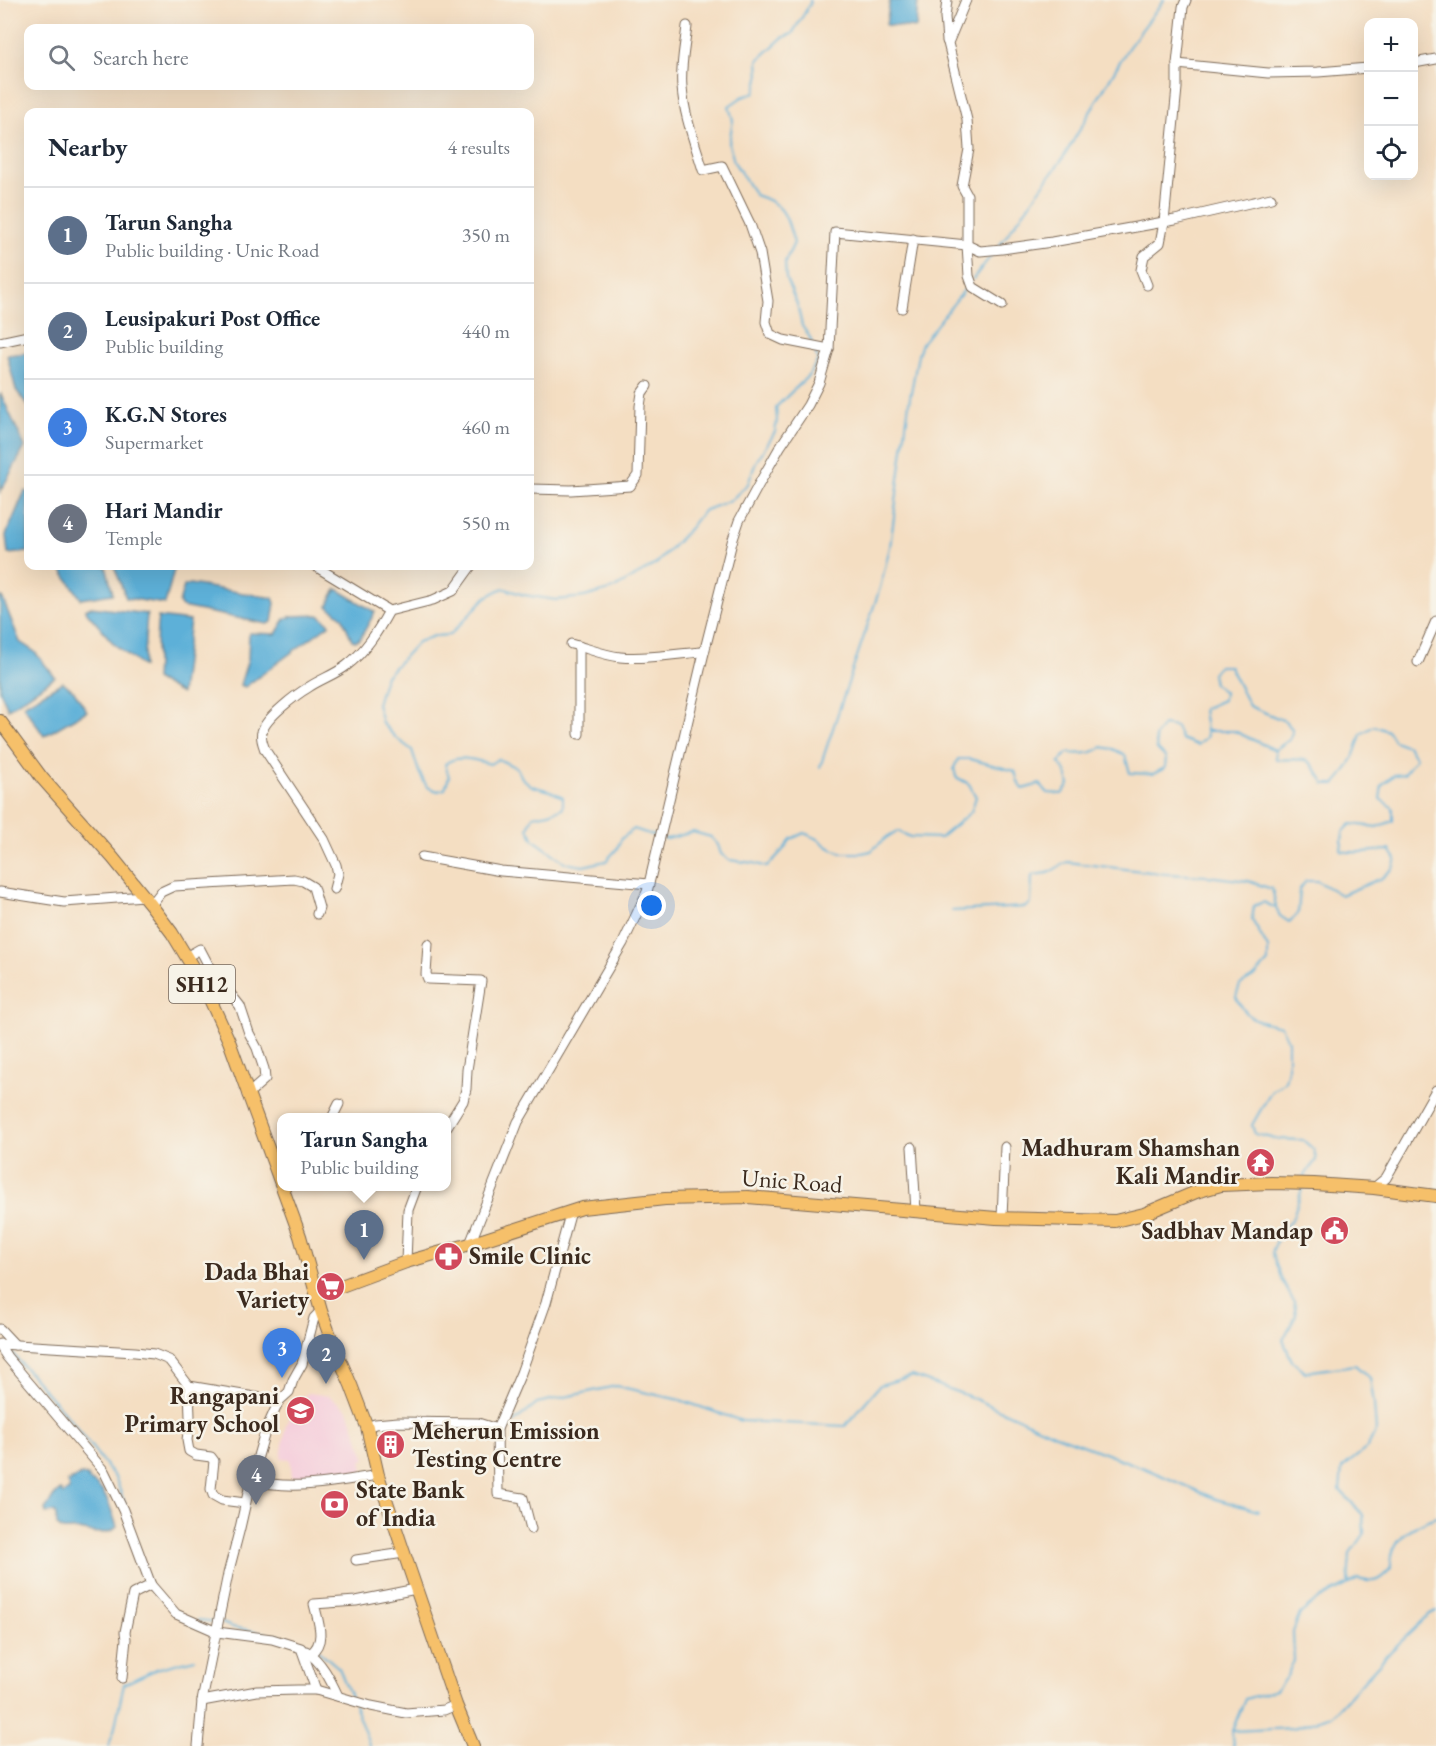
<!DOCTYPE html>
<html lang="en">
<head>
<meta charset="utf-8">
<style>
	body { margin:0; font-family:"EB Garamond",serif; background:#f6f6f7; color:#1f2937 }
	.controls { position:absolute; right:18px; top:18px; display:grid; overflow:hidden; border-radius:12px; box-shadow:0 6px 24px #0002 }
	.controls button { width:54px; height:54px; display:grid; place-items:center; padding:0; border:0; border-bottom:2px solid #e0e1e3; background:#fff; color:#1f2937; font:30px sans-serif }
	.you { position:absolute; left:652px; top:906px; width:21px; height:21px; margin:-15px; border:4px solid #fff; border-radius:50%; background:#1a73e8; box-shadow:0 0 0 9px #1a73e833 }
	.badge { display:grid; place-items:center; width:39px; height:39px; border-radius:50%; background:#d1495b; color:#fff; font-size:20px; font-weight:700 }
	.pin { position:absolute; translate:-50% -50px; filter:drop-shadow(0 2px 3px #0008) }
	.pin::after { content:''; position:absolute; top:32px; width:21px; height:18px; background:inherit; clip-path:polygon(0 0,100% 0,50% 100%) }
	.popup { position:absolute; left:277px; top:1113px; width:174px; height:78px; box-sizing:border-box; display:grid; place-content:center; border-radius:12px; background:#fff; filter:drop-shadow(0 2px 4px #0005); font-size:20px; white-space:nowrap; color:#747a83 }
	.popup b { font-size:22px; color:#1f2937 }
	.popup::after { content:''; position:absolute; left:50%; top:100%; margin-left:-12px; border:12px solid transparent; border-top-color:#fff }
	.list { margin:0; padding:0; list-style:none }
	h2 { display:flex; justify-content:space-between; align-items:center; height:78px; margin:0; padding:0 24px; font-size:26px }
	h2 small { font-size:20px; font-weight:400; color:#747a83 }
	.list li { display:grid; grid-template-columns:39px 1fr auto; gap:18px; align-items:center; box-sizing:border-box; height:96px; padding:0 24px; border-top:2px solid #e0e1e3 }
	.list b { display:block; font-size:22px; white-space:nowrap }
	.list p { margin:0; font-size:20px; white-space:nowrap; color:#747a83 }
	.list em { font-size:20px; font-style:normal; color:#747a83 }
	.icon { flex:none; width:33px; height:33px; fill:none; stroke:currentColor; stroke-width:2; stroke-linecap:round; stroke-linejoin:round }
	.map { position:relative; flex:none; width:1436px; height:1746px; overflow:hidden }
	.search { position:absolute; background:#fff; box-shadow:0 6px 24px #0002; left:24px; top:24px; width:510px; height:66px; display:flex; align-items:center; gap:15px; box-sizing:border-box; padding:0 21px; border-radius:12px; color:#747a83; font-size:22px }
	.panel { position:absolute; background:#fff; box-shadow:0 6px 24px #0002; left:24px; top:108px; width:510px; height:462px; border-radius:12px }
	.map>svg:first-child { display:block }
	.built { fill:#f5cfdc }
	.water { fill:#5db0d8; stroke:#4c6d7b; stroke-width:1.5 }
	.lines { fill:none; stroke-linecap:round; stroke-linejoin:round }
	.stream { stroke:#5db0d8; stroke-width:2 }
	.minor-casing { stroke:#7c6957; stroke-width:11 }
	.major-casing { stroke:#7c6957; stroke-width:14 }
	.minor { stroke:#fff; stroke-width:9 }
	.major { stroke:#f6c06b; stroke-width:12 }
	.labels { text-anchor:middle; stroke-width:5; stroke-linejoin:round; paint-order:stroke }
	.shield { fill:#f7f3e8; stroke:#73665b; stroke-width:1.5 }
	.shield-label { font-size:22px; font-weight:bold; fill:#3b2a1e }
	.poi-label { font-size:24px; font-weight:bold; fill:#3b2a1e; stroke:#f7f3e8; text-anchor:end }
	.street-label { font-size:24px; fill:#3b2a1e; stroke:#f7f3e8 }
</style>
</head>
<body>
<div class="map">
<svg width="1436" height="1746" viewBox="0 0 1436 1746">
	<rect width="100%" height="100%" fill="#f7f3e8"/>
	<filter id="ink" filterUnits="userSpaceOnUse"><feTurbulence type="fractalNoise" baseFrequency=".0167" numOctaves="2"/><feDisplacementMap in="SourceGraphic" scale="12" xChannelSelector="R" yChannelSelector="G"/><feConvolveMatrix kernelMatrix="1 2 1 2 8 2 1 2 1" color-interpolation-filters="sRGB"/></filter>
	<filter id="wash" filterUnits="userSpaceOnUse"><feTurbulence type="fractalNoise" baseFrequency=".008" numOctaves="4" result="noise"/><feDisplacementMap in="SourceGraphic" scale="24" xChannelSelector="R" yChannelSelector="G"/><feGaussianBlur stdDeviation="1.35" result="paint"/><feColorMatrix in="noise" values="0 0 0 0 0 0 0 0 0 0 0 0 0 0 0 0 0 1.4 0 .05"/><feComposite in="paint" operator="in"/></filter>
	<g filter="url(#wash)">
		<rect width="100%" height="100%" fill="#f4dec2"/>
		<!-- built -->
		<path class="built" d="M309 1393 329 1396 348 1410 366 1459 362 1460 363 1472 292 1477 290 1459 281 1458 286 1425 301 1398Z"/>
		<!-- water -->
		<g class="water">
			<path d="M890 0H918L916 28 886 25Z"/>
			<path d="M28 353V406L16 390 7 355Z"/>
			<path d="M1 394 25 447 0 492V395Z"/>
			<path d="M25 491 28 492V552L8 554 6 535Z"/>
			<path d="M59 566H106L113 594 81 599Z"/>
			<path d="M114 566H175L165 604 126 598Z"/>
			<path d="M190 584 273 598 275 603 272 622 267 624 182 607 179 603 184 586Z"/>
			<path d="M337 589 375 612 360 639 356 641 352 640 342 617 328 606 332 596Z"/>
			<path d="M0 597H2L20 642 35 652 55 677 8 709 0 691Z"/>
			<path d="M91 607 147 614 143 667 114 644 85 610Z"/>
			<path d="M319 615 330 624 245 687 240 685 248 659 249 633 276 634 285 619 292 616Z"/>
			<path d="M158 617 190 621 181 694 155 679C157 658 155 637 158 617Z"/>
			<path d="M63 682 74 691 87 711 44 736 23 705Z"/>
			<path d="M81 1475 87 1476 90 1481C105 1486 112 1512 117 1527 108 1537 90 1532 78 1530 73 1529 68 1531 63 1530 59 1528 59 1527 56 1524V1515L54 1512 46 1513 45 1509C52 1502 51 1496 61 1490L63 1494 69 1490 68 1482Z"/>
		</g>
		<g class="lines">
			<!-- stream -->
			<g class="stream">
				<path d="M810 0V4L792 34 782 38 758 60 759 78 755 93 742 97 729 106 733 120 729 143 734 162 755 195C785 204 786 215 794 243L785 262 786 279 797 304 802 326 809 336 812 343"/>
				<path d="M999 246 1063 158 1128 48 1164 0"/>
				<path d="M973 279 993 253"/>
				<path d="M1206 731H1234L1275 750"/>
				<path d="M820 767 880 588 890 547 909 403 918 355 922 343 969 284"/>
				<path d="M658 837 634 829 622 838 616 850 606 861 583 866 566 863 534 840 528 828 533 816 549 813 563 808V797L550 791 532 786 522 778 517 768 498 759 490 764C475 760 457 754 445 764L449 777 445 789 438 791 427 787 419 772 412 750 396 738 382 723 377 704 385 677 418 642 434 636 450 635 486 597 503 588 524 595 556 600 584 597 613 589 656 564 690 528 703 511 731 500 748 484 756 462 775 432 777 420 776 407 809 375 818 360 814 348"/>
				<path d="M663 838 667 839 693 832 711 837 718 845 721 854 729 860 754 863 767 867 784 849 791 839 804 833 818 839 828 847 842 853H862L871 851 887 837 898 831 910 837 940 838 971 812 976 797 969 784 956 777 954 768 958 759H970L1015 771 1018 782 1023 789 1040 784 1048 793 1062 794 1069 785 1066 772 1059 763 1067 753C1080 754 1091 755 1102 747L1113 749 1125 755 1130 773 1153 774 1165 768 1166 758 1157 749 1155 737 1163 725 1176 727 1181 739 1197 745 1207 737 1203 709 1223 700 1224 692 1214 684 1212 674 1219 666H1229L1249 706 1285 721 1293 730 1289 740 1275 750 1276 759C1309 762 1305 751 1325 784H1335C1350 769 1355 754 1361 734L1374 726 1388 731 1394 741 1408 746 1416 758 1404 774 1394 775 1382 785 1380 799 1393 808V821L1377 827 1351 824 1343 832 1341 851C1358 855 1373 850 1390 850L1396 859 1393 868 1382 878 1341 895 1317 881H1306L1300 889 1298 914 1289 922 1280 916 1276 908 1263 902 1254 906 1252 920 1268 948V962L1255 976 1240 985 1236 997C1248 1021 1255 1020 1281 1026L1288 1041V1069L1285 1081 1271 1092 1252 1125 1255 1134 1275 1139 1303 1140 1314 1150 1316 1160 1305 1175 1304 1181"/>
				<path d="M952 911 1026 907 1031 903 1032 875 1048 873 1067 862 1167 874 1207 876 1248 881 1272 889 1276 906"/>
				<path d="M1302 1189 1293 1217 1278 1237 1272 1253 1282 1280 1294 1302 1296 1315 1283 1340 1292 1361 1305 1372 1355 1365 1370 1378 1374 1403 1376 1430 1367 1448 1342 1468 1340 1490 1363 1515 1364 1533 1350 1553 1348 1583"/>
				<path d="M11 1352 75 1425 116 1479 125 1505"/>
				<path d="M514 1422 537 1403 616 1386 680 1400 742 1421 845 1426 880 1385 912 1376 968 1396 1056 1435 1144 1468 1216 1499 1258 1511"/>
				<path d="M198 1620 217 1622"/>
				<path d="M222 1623 232 1627 269 1634"/>
				<path d="M275 1635 312 1646"/>
				<path d="M317 1649 339 1668 351 1697"/>
				<path d="M354 1705 370 1746"/>
				<path d="M1233 1731 1293 1728 1331 1716 1391 1651 1430 1614 1436 1611"/>
				<path d="M108 1746 114 1731 124 1684 159 1668 195 1659"/>
				<path d="M1233 1746 1232 1731 1245 1699 1276 1690 1287 1676 1294 1660 1293 1632 1300 1614 1316 1601 1358 1579C1374 1584 1380 1581 1391 1568 1389 1539 1411 1526 1436 1517"/>
			</g>
		</g>
	</g>
	<g filter="url(#ink)">
		<g class="lines">
			<defs>
				<g id="minor">
					<path d="M947 0 945 17 947 41"/>
					<path d="M687 26C685 46 680 67 682 87 684 116 695 143 703 170L722 166 750 224 760 253 768 301 766 322 770 334 783 340 829 349"/>
					<path d="M1414 63 1436 59"/>
					<path d="M1177 64 1268 73 1318 72 1368 68"/>
					<path d="M1147 285 1141 270 1144 256 1160 243 1164 222 1177 88V64L1183 7 1186 0"/>
					<path d="M1002 305 973 287 969 276 967 245 980 251 1002 249 1052 242 1175 220 1271 198"/>
					<path d="M902 308 913 239"/>
					<path d="M0 342 28 336"/>
					<path d="M530 489 571 490 630 486 638 475 640 406 642 393 647 386"/>
					<path d="M315 566 389 611"/>
					<path d="M571 644C587 648 603 655 620 657 649 660 676 653 704 652"/>
					<path d="M579 646V734"/>
					<path d="M1418 662 1436 621"/>
					<path d="M422 857 501 871 649 884"/>
					<path d="M334 889 338 874 336 865 324 839 265 750C263 744 260 738 262 732 265 718 297 694 309 687 321 679 334 675 346 666 365 652 378 631 389 611L433 600 453 591 471 566"/>
					<path d="M0 892 64 902 144 896"/>
					<path d="M151 905 161 892 174 886 294 879 303 881 313 887 319 908 317 914"/>
					<path d="M428 944 426 974 428 979 481 981 467 1070 466 1089 463 1101 446 1128"/>
					<path d="M186 957 200 949 210 968 240 1006 249 1033 257 1048 264 1069 265 1079 247 1095"/>
					<path d="M332 1118 339 1104"/>
					<path d="M912 1147 916 1211"/>
					<path d="M1374 1188 1386 1178 1436 1090"/>
					<path d="M1002 1218 1005 1147"/>
					<path d="M470 1244 518 1122 623 943 647 892 703 657 732 542 739 521 759 484 780 447 808 405 819 383 829 349 835 232 967 245V195L962 186 969 149 967 120 948 43 966 0"/>
					<path d="M406 1262 408 1210 417 1186"/>
					<path d="M0 1329 15 1345"/>
					<path d="M0 1344 135 1352 154 1354 169 1360 189 1386 279 1401"/>
					<path d="M0 1346 7 1357 104 1471 123 1510 151 1585 176 1614 217 1632 272 1639 301 1648 316 1690"/>
					<path d="M189 1386 190 1417 187 1440 189 1451 196 1455 211 1457 214 1461 211 1489 213 1495 222 1500 245 1503"/>
					<path d="M367 1427 375 1424 398 1422 478 1423 497 1429"/>
					<path d="M251 1480C292 1491 336 1482 378 1475"/>
					<path d="M531 1529 523 1498 498 1494 497 1429 521 1373 546 1303 571 1211"/>
					<path d="M356 1560 404 1553"/>
					<path d="M306 1651C322 1662 330 1679 338 1696"/>
					<path d="M310 1654C327 1642 318 1621 314 1604L356 1601 416 1589"/>
					<path d="M122 1678 126 1639 125 1632 133 1594 151 1585"/>
					<path d="M202 1701 257 1691 298 1690H316L371 1706 406 1713 444 1710 456 1705"/>
					<path d="M198 1746 202 1701 228 1574 240 1528 251 1480 265 1432 279 1401 289 1392 293 1380 302 1364 314 1318 321 1311"/>
				</g>
				<g id="major">
					<path d="M0 721 42 778 113 858 151 905 172 933 204 986 229 1041 300 1236 321 1311 333 1344 351 1385 367 1427 378 1475 404 1553 456 1705 473 1746"/>
					<path d="M317 1295 406 1262 470 1244 582 1208 665 1199 748 1197 996 1218 1115 1221 1144 1214 1196 1192 1221 1185 1271 1183 1314 1184 1374 1188 1436 1196"/>
				</g>
			</defs>
			<!-- minor casing -->
			<use href="#minor" class="minor-casing"/>
			<!-- major casing -->
			<use href="#major" class="major-casing"/>
			<!-- minor -->
			<use href="#minor" class="minor"/>
			<!-- major -->
			<use href="#major" class="major"/>
		</g>
	</g>
	<!-- icons -->
	<defs>
		<symbol id="temple-disc" viewBox="-11 -11 22 22"><circle r="9.5" fill="#d1495b" stroke="#f7f3e8"/><path d="M0-6L5-2H3V0L6.5 2.5H4V6H1.5V3h-3V6H-4V2.5H-6.5L-3 0V-2H-5Z" fill="#fff"/></symbol>
		<symbol id="civic-disc" viewBox="-11 -11 22 22"><circle r="9.5" fill="#d1495b" stroke="#f7f3e8"/><path d="M-.6-6.5H3V-4.5H.6V-3L4-1V1h2V6H-6V1h2V-1L-.6-3ZM-1.2 2.5V6h2.4V2.5Z" fill="#fff"/></symbol>
		<symbol id="pharmacy-disc" viewBox="-11 -11 22 22"><circle r="9.5" fill="#d1495b" stroke="#f7f3e8"/><path d="M-2-6h4v4h4v4h-4v4h-4v-4h-4v-4h4Z" fill="#fff"/></symbol>
		<symbol id="supermarket-disc" viewBox="-11 -11 22 22"><circle r="9.5" fill="#d1495b" stroke="#f7f3e8"/><path d="M-6-5.5h2.5l.6 2H6L4.5 2H-2.5L-4.4-4H-6ZM-1.5 3.2a1.3 1.3 0 1 0 .1 0ZM3 3.2a1.3 1.3 0 1 0 .1 0Z" fill="#fff"/></symbol>
		<symbol id="school-disc" viewBox="-11 -11 22 22"><circle r="9.5" fill="#d1495b" stroke="#f7f3e8"/><path d="M0-5L7-2L0 1L-7-2ZM-4 1L0 2.5L4 1V4Q0 6-4 4Z" fill="#fff"/></symbol>
		<symbol id="building-disc" viewBox="-11 -11 22 22"><circle r="9.5" fill="#d1495b" stroke="#f7f3e8"/><path d="M-4-6H4V6H1V3H-1V6H-4ZM-2.5-4.3h1.7v1.8h-1.7ZM.8-4.3h1.7v1.8H.8ZM-2.5-1h1.7V.8h-1.7ZM.8-1h1.7V.8H.8Z" fill="#fff"/></symbol>
		<symbol id="bank-disc" viewBox="-11 -11 22 22"><circle r="9.5" fill="#d1495b" stroke="#f7f3e8"/><path d="M-6-4H6V4H-6ZM0-2.3a2.3 2.3 0 1 0 0 4.6a2.3 2.3 0 1 0 0-4.6Z" fill="#fff"/></symbol>
	</defs>
	<g fill-rule="evenodd">
		<use href="#temple-disc" x="1244" y="1146" width="33" height="33"/>
		<use href="#civic-disc" x="1318" y="1214" width="33" height="33"/>
		<use href="#pharmacy-disc" x="432" y="1240" width="33" height="33"/>
		<use href="#supermarket-disc" x="314" y="1270" width="33" height="33"/>
		<use href="#school-disc" x="284" y="1394" width="33" height="33"/>
		<use href="#building-disc" x="374" y="1428" width="33" height="33"/>
		<use href="#bank-disc" x="318" y="1488" width="33" height="33"/>
	</g>
	<g class="labels">
		<!-- shield labels -->
		<rect class="shield" x="169" y="965" width="66" height="38" rx="4.5"/>
		<g class="shield-label">
			<text x="202" y="992">SH12</text>
		</g>
		<!-- poi labels -->
		<g class="poi-label">
			<text x="1240" y="1156">Madhuram Shamshan<tspan x="1240" dy="28">Kali Mandir</tspan></text>
			<text x="1313" y="1239">Sadbhav Mandap</text>
			<text x="469" y="1264" text-anchor="start">Smile Clinic</text>
			<text x="309" y="1280">Dada Bhai<tspan x="309" dy="28">Variety</tspan></text>
			<text x="279" y="1404">Rangapani<tspan x="279" dy="28">Primary School</tspan></text>
			<text x="412" y="1439" text-anchor="start">Meherun Emission<tspan x="412" dy="28">Testing Centre</tspan></text>
			<text x="356" y="1498" text-anchor="start">State Bank<tspan x="356" dy="28">of India</tspan></text>
		</g>
		<!-- street labels -->
		<g class="street-label">
			<text transform="translate(792 1181) rotate(4)" y="8">Unic Road</text>
		</g>
	</g>
</svg>
<div class="controls">
<button>+</button>
<button>−</button>
<button><svg class="icon" aria-label="locate" viewBox="0 0 24 24"><circle cx="12" cy="12" r="6"/><path d="M12 2v4M12 18v4M2 12h4M18 12h4"/></svg></button>
</div>
<div class="you"></div>
<div class="pin badge" style="left:364px;top:1260px;background:#5c6f8a">1</div>
<div class="popup"><b>Tarun Sangha</b>Public building</div>
<div class="pin badge" style="left:326px;top:1384px;background:#5c6f8a">2</div>
<div class="pin badge" style="left:282px;top:1378px;background:#3f7fe0">3</div>
<div class="pin badge" style="left:256px;top:1505px;background:#6b7280">4</div>
<div class="search"><svg class="icon" aria-label="search" viewBox="0 0 24 24"><circle cx="10" cy="10" r="6"/><path d="M15 15l6 6"/></svg>Search here</div>
<section class="panel">
<h2>Nearby<small>4 results</small></h2>
<ul class="list">
<li><span class="badge" style="background:#5c6f8a">1</span><div><b>Tarun Sangha</b><p>Public building · Unic Road</p></div><em>350 m</em></li>
<li><span class="badge" style="background:#5c6f8a">2</span><div><b>Leusipakuri Post Office</b><p>Public building</p></div><em>440 m</em></li>
<li><span class="badge" style="background:#3f7fe0">3</span><div><b>K.G.N Stores</b><p>Supermarket</p></div><em>460 m</em></li>
<li><span class="badge" style="background:#6b7280">4</span><div><b>Hari Mandir</b><p>Temple</p></div><em>550 m</em></li>
</ul>
</section>
</div>
</body>
</html>
